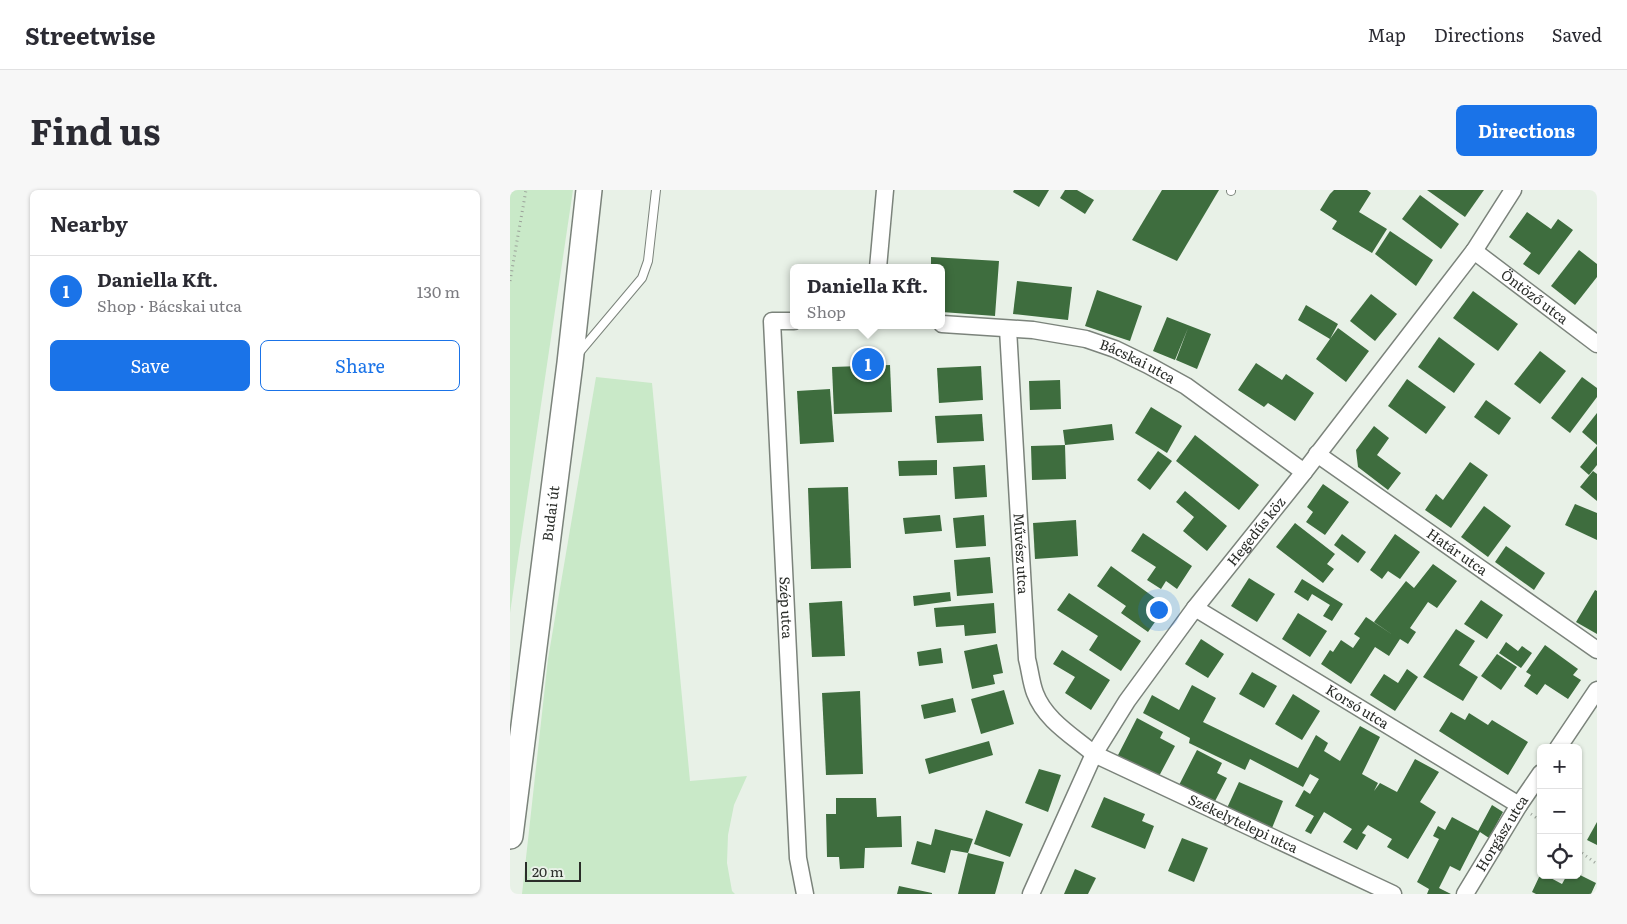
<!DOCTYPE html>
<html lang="en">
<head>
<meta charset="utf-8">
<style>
	body { margin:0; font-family:Literata,serif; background:#f7f7f7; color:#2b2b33 }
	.controls { position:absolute; right:15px; bottom:15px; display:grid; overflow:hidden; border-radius:8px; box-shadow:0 1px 4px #0004 }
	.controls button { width:45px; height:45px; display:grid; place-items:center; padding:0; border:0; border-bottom:1px solid #e1e1e2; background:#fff; color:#2b2b33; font:25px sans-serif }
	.scale { position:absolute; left:15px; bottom:12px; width:56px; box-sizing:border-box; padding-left:5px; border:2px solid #2a2d29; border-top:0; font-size:14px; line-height:18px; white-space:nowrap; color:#2a2d29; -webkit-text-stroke:4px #e8f1e7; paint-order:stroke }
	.you { position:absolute; left:648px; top:419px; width:18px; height:18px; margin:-12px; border:4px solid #fff; border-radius:50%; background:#1a73e8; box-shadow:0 0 0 8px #1a73e833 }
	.badge { display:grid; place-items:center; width:32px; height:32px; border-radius:50%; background:#1a73e8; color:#fff; font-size:16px; font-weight:700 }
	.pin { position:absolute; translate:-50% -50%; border:2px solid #fff; box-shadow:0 1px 5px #0006 }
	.popup { position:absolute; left:280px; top:74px; width:155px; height:65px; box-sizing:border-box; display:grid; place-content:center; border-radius:8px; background:#fff; filter:drop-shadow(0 1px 4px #0005); font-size:16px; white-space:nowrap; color:#7c7c81 }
	.popup b { font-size:19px; color:#2b2b33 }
	.popup::after { content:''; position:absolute; left:50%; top:100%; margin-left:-10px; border:10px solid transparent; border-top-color:#fff }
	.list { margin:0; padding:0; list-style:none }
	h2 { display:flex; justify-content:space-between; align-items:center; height:65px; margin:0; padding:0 20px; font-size:21px }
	h2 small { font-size:16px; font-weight:400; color:#7c7c81 }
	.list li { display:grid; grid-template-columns:32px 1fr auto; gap:15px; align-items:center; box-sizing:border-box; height:70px; padding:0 20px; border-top:1px solid #e1e1e2 }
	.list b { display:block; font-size:19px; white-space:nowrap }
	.list p { margin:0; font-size:16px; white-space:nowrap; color:#7c7c81 }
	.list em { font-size:16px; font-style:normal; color:#7c7c81 }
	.actions { display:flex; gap:10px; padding:15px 20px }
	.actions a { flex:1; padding:11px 0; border:1px solid #1a73e8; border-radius:8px; text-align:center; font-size:18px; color:#1a73e8 }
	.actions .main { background:#1a73e8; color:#fff }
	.icon { flex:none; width:28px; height:28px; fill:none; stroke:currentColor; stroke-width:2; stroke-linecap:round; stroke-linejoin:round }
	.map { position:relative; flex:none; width:1087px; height:704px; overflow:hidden; border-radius:8px }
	header { display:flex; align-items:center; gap:30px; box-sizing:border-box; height:70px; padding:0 25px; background:#fff; border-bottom:1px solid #e1e1e2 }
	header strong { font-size:24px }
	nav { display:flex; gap:28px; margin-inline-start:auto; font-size:18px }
	.intro { display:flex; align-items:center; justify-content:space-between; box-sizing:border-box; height:120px; padding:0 30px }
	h1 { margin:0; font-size:35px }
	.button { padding:12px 22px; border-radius:8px; background:#1a73e8; color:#fff; font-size:18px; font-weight:700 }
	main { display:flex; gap:30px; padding:0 30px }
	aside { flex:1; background:#fff; border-radius:8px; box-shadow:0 1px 4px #0004 }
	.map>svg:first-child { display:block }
	.green { fill:#c9e9c8 }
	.building { fill:#3e6d3e }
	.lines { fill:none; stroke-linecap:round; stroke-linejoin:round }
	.service-casing { stroke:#7b837b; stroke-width:10 }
	.minor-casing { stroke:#7b837b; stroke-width:19 }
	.primary-casing { stroke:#7b837b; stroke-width:28 }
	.path { stroke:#9ba29a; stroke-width:3; stroke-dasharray:1 4; stroke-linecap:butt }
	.service { stroke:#fff; stroke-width:8 }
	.minor { stroke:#fff; stroke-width:16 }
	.primary { stroke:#fff; stroke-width:25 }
	.labels { text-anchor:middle; stroke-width:5; stroke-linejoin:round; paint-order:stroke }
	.street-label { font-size:14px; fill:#2a2d29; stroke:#e8f1e7 }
</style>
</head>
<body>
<header>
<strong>Streetwise</strong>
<nav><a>Map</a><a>Directions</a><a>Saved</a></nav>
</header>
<div class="intro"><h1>Find us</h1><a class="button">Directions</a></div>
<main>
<aside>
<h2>Nearby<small></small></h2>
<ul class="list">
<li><span class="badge">1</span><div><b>Daniella Kft.</b><p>Shop · Bácskai utca</p></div><em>130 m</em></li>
</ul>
<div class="actions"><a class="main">Save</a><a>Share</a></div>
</aside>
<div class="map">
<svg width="1087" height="704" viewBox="0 0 1087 704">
	<rect width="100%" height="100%" fill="#e8f1e7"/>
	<!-- green -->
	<g class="green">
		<path d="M0 0H63L0 423Z"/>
		<path d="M86 187 142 193 180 591 237 586 224 615 218 645 217 673 222 701 225 704H12L38 469Z"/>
	</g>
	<!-- building -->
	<g class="building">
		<path d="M504 0H539L529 17 503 2Z"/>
		<path d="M555 0H567L584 10 575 24 550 8Z"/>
		<path d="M652 0H709L667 71 622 50Z"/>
		<path d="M824 0H857L861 3 849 22 877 39 862 63 822 39 827 31 810 20 820 4Z"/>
		<path d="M917 0H974L955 27Z"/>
		<path d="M910 5 949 34 931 59 892 29Z"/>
		<path d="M1017 22 1041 39 1048 29 1063 40 1029 85 1013 74 1021 63 999 47Z"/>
		<path d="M880 41 923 70 906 96 865 64Z"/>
		<path d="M1069 60 1087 74V87L1065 115 1041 96Z"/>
		<path d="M421 67 489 71 485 126 432 122V78H421Z"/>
		<path d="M507 91 562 97 558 130 503 124Z"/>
		<path d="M587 100 632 116 620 151 575 136Z"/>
		<path d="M963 101 1008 134 988 161 943 128Z"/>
		<path d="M861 104 887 124 865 151 840 131Z"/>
		<path d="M796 115 828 134 820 149 828 138 859 161 836 192 806 169 820 149 788 130Z"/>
		<path d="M657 127 701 144 687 179 666 170 678 138 665 170 643 161Z"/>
		<path d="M929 147 965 174 944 203 908 177Z"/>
		<path d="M1030 161 1056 181 1030 214 1004 194Z"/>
		<path d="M746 173 772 190 776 184 804 203 785 231 758 213 754 217 728 200Z"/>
		<path d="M380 175 382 222 324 224 322 177Z"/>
		<path d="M471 176 473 210 429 213 427 178Z"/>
		<path d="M1072 187 1087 198V207L1060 243 1041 228Z"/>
		<path d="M897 189 936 217 916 244 878 216Z"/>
		<path d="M550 190 551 219 520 220 519 191Z"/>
		<path d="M320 199 324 252 290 254 287 201Z"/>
		<path d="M976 210 1001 228 989 245 964 227Z"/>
		<path d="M641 217 672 236 657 263 625 243Z"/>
		<path d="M1087 223V255L1072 242Z"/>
		<path d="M472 224 474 251 427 253 425 226Z"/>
		<path d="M602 234 604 250 555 255 553 240Z"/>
		<path d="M864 236 879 248 867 265 891 283 878 300 848 277 846 260Z"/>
		<path d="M685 245 749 295 729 320 666 271Z"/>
		<path d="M555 255 556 289 522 290 521 256Z"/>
		<path d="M1087 256V275L1079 285 1070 277Z"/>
		<path d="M648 261 662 271 640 300 627 290Z"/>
		<path d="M427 270V285L389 286 388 271Z"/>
		<path d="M960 272 978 285 941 338 915 320 926 304 933 310Z"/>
		<path d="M475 275 477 307 445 309 443 277Z"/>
		<path d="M1083 281 1087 284V311L1070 297Z"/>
		<path d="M813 294 839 312 815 345 796 332 803 322 797 317Z"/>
		<path d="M338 297 341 378 301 379 298 298Z"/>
		<path d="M675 301 717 336 697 361 673 341 684 327 666 312Z"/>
		<path d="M1065 314 1087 323V350L1055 335Z"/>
		<path d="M974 316 1001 336 978 367 951 347Z"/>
		<path d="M430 325 432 341 395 344 393 328Z"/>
		<path d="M474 325 476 356 446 358 443 328Z"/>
		<path d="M566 330 568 366 525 369 523 333Z"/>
		<path d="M785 333 825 364 817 374 824 379 813 393 766 357Z"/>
		<path d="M633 343 682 376 667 399 656 391 651 399 637 390 646 377 621 361Z"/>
		<path d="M832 344 856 362 848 373 824 355Z"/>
		<path d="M885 344 910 362 890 389 878 381 872 389 860 380Z"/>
		<path d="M996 356 1035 383 1024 400 985 372Z"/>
		<path d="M480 367 483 403 447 406 444 370Z"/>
		<path d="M923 374 947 391 927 418 918 412 900 438 906 442 898 454 890 449 879 466 865 457 841 494 811 474 820 460 823 462 831 450 843 458 850 448 844 444 856 427 883 445 864 432 896 391 904 398Z"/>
		<path d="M601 376 656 416 638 442 611 423 616 416 587 396Z"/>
		<path d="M739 388 765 404 747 432 721 416Z"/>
		<path d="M792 389 833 414 822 431 813 426 820 415 802 404 798 411 784 402Z"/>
		<path d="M1085 400 1087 401V444L1066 432Z"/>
		<path d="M440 402 441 411 404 416 403 406Z"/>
		<path d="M559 403 631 451 611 481 579 460 588 446 547 420Z"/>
		<path d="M971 410 993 425 977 449 954 434Z"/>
		<path d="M332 411 335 466 302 467 299 413Z"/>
		<path d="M484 413 486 443 455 446 454 435 426 437 424 418Z"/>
		<path d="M788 423 817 441 800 467 772 449Z"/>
		<path d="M946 439 965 451 949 475 968 487 953 511 913 487Z"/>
		<path d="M691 449 714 464 698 488 675 474Z"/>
		<path d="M996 452 1008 461 1012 456 1022 463 1011 478 989 463Z"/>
		<path d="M487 454 493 483 483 485 485 494 462 499 454 461Z"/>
		<path d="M1035 455 1068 479 1063 485 1071 490 1058 509 1035 494 1027 505 1014 496 1021 485 1016 482Z"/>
		<path d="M431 458 433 473 409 476 407 462Z"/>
		<path d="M552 460 600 490 581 520 555 503 565 487 543 474Z"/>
		<path d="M987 464 1007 477 991 500 971 486Z"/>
		<path d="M897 479 908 487 885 521 860 505 874 484 888 493Z"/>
		<path d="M742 482 767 496 754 518 729 504Z"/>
		<path d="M682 495 706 508 693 532 788 578 806 545 818 553 814 561 830 571 850 536 870 547 852 584 868 593 864 601 870 593 887 602 905 569 929 582 910 612 926 622 898 669 877 657 882 649 858 635 852 643 856 645 847 660 833 652 842 639 814 622 801 644 795 641 804 626 785 616 794 600 800 604 809 589 800 584 793 597 740 569 735 580 679 553 680 548 633 523 642 505 669 520Z"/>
		<path d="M494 500 504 534 471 544 461 509Z"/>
		<path d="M350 501 353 584 316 585 312 503Z"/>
		<path d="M783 504 810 521 792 550 765 534Z"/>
		<path d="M443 508 446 522 414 529 411 515Z"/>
		<path d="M941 522 955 530 959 523 978 535 982 530 1018 552 998 585 929 541Z"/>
		<path d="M627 528 653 542 650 548 665 556 648 588 607 567Z"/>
		<path d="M479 551 483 565 419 584 415 569Z"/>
		<path d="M687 560 712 573 707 583 717 588 703 615 668 597Z"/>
		<path d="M529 579 551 585 538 622 515 613Z"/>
		<path d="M729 592 773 611 762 638 717 618Z"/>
		<path d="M594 607 635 624 632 631 644 636 635 659 581 637Z"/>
		<path d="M326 608H366L367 627 391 626 392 657 355 658 354 678 330 679 329 667H317L316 624H326Z"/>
		<path d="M982 615 993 622 979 648 970 642 950 681 940 676 929 698 941 704H917L919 699 907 692 929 649 923 646 928 636 935 640 942 627 968 641Z"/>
		<path d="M476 620 513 634 500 667 464 654Z"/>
		<path d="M1087 632V655L1077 650Z"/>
		<path d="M425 639 463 649 458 663 494 672 485 704H448L458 663 441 660 435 683 401 674 407 651 421 655Z"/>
		<path d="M672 648 698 658 684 692 658 681Z"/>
		<path d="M565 679 586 688 578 704H554Z"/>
		<path d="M1068 684 1086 693 1081 704H1026L1022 702 1030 685H1035L1052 694 1057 685Z"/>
		<path d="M389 696 422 703V704H387Z"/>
	</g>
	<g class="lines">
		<defs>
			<g id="service">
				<path d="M721 1V0"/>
				<path d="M68 164 132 88 138 71 146 0"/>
			</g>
			<g id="minor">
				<path id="s1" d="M964 61 1087 154"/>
				<path d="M368 78 375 0"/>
				<path id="s2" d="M284 131H262L288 668 295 704"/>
				<path id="s3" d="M432 134 523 140 576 149 605 159 638 175 676 196 794 282"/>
				<path id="s4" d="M498 139 517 469C520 480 521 493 525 503 535 530 563 546 584 564L883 704"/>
				<path id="s5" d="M807 264 1087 460"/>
				<path id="s6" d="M685 418 1009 615"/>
				<path d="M1048 558 1087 500"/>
				<path id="s7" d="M521 704 584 564 617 511 685 418 794 282 964 61 1003 0"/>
				<path id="s8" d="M955 704 1009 615 1031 583"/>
			</g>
			<g id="primary">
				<path id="s9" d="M0 646 60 173 79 0"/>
			</g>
		</defs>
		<!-- service casing -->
		<use href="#service" class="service-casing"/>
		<!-- minor casing -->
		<use href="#minor" class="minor-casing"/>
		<!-- primary casing -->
		<use href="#primary" class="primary-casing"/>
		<!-- path -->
		<g class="path">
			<path d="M0 91 16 0"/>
			<path d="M1021 624 1031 631"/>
			<path d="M1068 660 1087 674"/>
		</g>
		<!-- service -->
		<use href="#service" class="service"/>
		<!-- minor -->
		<use href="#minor" class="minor"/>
		<!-- primary -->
		<use href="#primary" class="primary"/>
	</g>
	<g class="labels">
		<!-- street labels -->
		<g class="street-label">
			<text dy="5" stroke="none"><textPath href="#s1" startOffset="76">Öntöző utca</textPath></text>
			<text dy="5" stroke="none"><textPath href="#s3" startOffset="201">Bácskai utca</textPath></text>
			<text dy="5" stroke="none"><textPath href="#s9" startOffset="325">Budai út</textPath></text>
			<text dy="5" stroke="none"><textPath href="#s7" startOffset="429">Hegedűs köz</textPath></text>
			<text dy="5" stroke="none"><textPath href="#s5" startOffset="171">Határ utca</textPath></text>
			<text dy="5" stroke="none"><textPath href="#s4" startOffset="225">Művész utca</textPath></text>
			<text dy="5" stroke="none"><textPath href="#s2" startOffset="309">Szép utca</textPath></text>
			<text dy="5" stroke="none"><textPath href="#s6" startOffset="190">Korsó utca</textPath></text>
			<text dy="5" stroke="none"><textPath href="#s4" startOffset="616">Székelytelepi utca</textPath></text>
			<text dy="5" stroke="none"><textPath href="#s8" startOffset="71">Horgász utca</textPath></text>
		</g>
	</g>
</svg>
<div class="controls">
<button>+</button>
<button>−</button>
<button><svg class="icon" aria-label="locate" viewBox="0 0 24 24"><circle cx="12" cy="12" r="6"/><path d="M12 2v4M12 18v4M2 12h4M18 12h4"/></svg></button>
</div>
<div class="scale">20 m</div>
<div class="you"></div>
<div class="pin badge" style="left:358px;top:174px">1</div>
<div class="popup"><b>Daniella Kft.</b>Shop</div>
</div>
</main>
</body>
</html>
